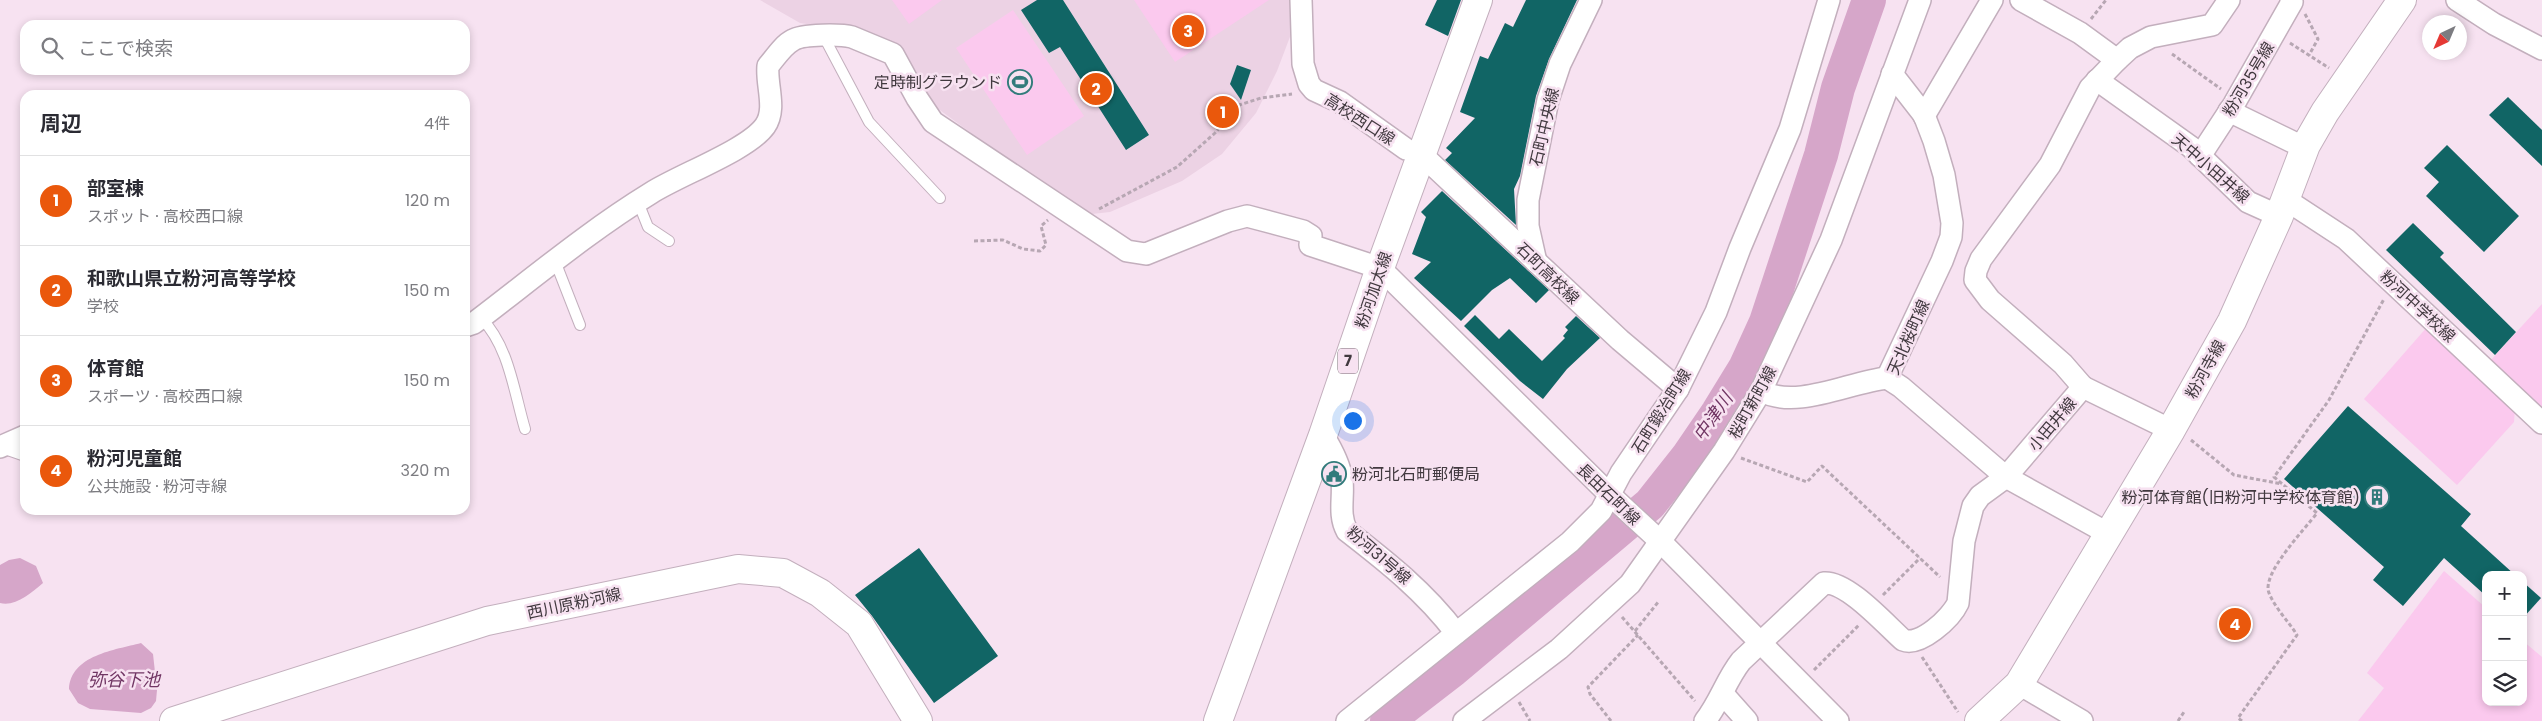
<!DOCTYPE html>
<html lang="ja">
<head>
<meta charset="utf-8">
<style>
	body { margin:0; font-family:Poppins,"Noto Sans JP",sans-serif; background:#f2f2f3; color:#2b2b33 }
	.controls { position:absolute; right:15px; bottom:15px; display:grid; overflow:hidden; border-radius:10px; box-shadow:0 2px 8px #0003 }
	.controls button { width:45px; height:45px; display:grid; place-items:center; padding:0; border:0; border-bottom:1px solid #e1e1e2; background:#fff; color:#2b2b33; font:25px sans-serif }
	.compass { position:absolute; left:2422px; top:15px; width:45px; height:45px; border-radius:50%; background:#fff; box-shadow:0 2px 8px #0003; rotate:224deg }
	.you { position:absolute; left:1352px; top:420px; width:18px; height:18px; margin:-12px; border:4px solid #fff; border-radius:50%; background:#1a73e8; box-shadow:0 0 0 8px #1a73e833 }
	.badge { display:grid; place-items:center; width:32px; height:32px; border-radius:50%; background:#ea580c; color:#fff; font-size:16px; font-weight:700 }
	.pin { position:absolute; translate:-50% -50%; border:2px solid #fff; box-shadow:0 1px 5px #0006 }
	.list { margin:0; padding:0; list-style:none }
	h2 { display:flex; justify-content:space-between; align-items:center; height:65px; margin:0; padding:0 20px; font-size:21px }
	h2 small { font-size:16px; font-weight:400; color:#7c7c81 }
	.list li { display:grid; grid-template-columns:32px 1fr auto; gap:15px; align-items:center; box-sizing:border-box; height:90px; padding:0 20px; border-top:1px solid #e1e1e2 }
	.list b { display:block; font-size:19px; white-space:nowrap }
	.list p { margin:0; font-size:16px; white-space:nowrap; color:#7c7c81 }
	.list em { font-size:16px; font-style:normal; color:#7c7c81 }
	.icon { flex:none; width:28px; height:28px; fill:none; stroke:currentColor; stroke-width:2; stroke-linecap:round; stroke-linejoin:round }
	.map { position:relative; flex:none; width:2542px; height:721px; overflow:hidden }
	.search { position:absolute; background:#fff; box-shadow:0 2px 8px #0003; left:20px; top:20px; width:450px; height:55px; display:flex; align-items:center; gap:12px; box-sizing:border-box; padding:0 18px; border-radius:15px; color:#7c7c81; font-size:19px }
	.panel { position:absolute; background:#fff; box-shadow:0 2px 8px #0003; left:20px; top:90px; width:450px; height:425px; border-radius:15px }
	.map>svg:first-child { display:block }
	.built { fill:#ecd2e4 }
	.green { fill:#fbc9ee }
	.water { fill:#d6a6c9 }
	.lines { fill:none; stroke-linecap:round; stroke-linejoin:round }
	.river { stroke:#d6a6c9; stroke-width:34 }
	.building { fill:#116565 }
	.service-casing { stroke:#c3afbd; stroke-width:12 }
	.minor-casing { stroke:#c3afbd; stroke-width:24 }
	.secondary-casing { stroke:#c3afbd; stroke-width:30 }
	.primary-casing { stroke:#c3afbd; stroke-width:30 }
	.path { stroke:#b7a7b3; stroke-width:3; stroke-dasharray:4 2.5; stroke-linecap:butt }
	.service { stroke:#fff; stroke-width:10 }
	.minor { stroke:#fff; stroke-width:21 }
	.secondary { stroke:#fff; stroke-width:28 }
	.primary { stroke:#fff; stroke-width:28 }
	.labels { text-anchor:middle; stroke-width:5; stroke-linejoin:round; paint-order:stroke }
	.shield { fill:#f7e2f1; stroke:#786c74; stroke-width:1 }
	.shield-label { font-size:15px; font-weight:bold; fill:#41393f }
	.street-label { font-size:16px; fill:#41393f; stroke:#f7e2f1 }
	.poi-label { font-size:16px; fill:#41393f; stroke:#f7e2f1; text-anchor:end }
	.water-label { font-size:18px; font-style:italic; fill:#713664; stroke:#f7e2f1 }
</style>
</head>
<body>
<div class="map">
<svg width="2542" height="721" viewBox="0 0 2542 721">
	<rect width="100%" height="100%" fill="#f7e2f1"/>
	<!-- built -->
	<path class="built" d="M760 0H1295L1296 21 1277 71 1256 113 1222 154 1182 181 1110 212 1083 215 937 108 895 47 847 30 800 23Z"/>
	<!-- green -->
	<g class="green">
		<path d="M892 0H942L909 24Z"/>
		<path d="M1134 0H1269L1175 62Z"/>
		<path d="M1013 10 1084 116 1027 155 956 48Z"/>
		<path d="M2542 304V408L2491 360Z"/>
		<path d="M2428 326 2515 409 2514 422 2457 485 2364 399Z"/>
		<path d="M2444 571 2486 608V702H2523V641L2542 657V721H2358L2384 688 2367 673Z"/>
	</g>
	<!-- water -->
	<g class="water">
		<path d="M20 558 36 566 43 583C31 593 15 607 0 603V565L9 560Z"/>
		<path d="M141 643 153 654 157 690 156 701 151 708 141 713 90 709 78 703 69 689C71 655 115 650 141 643Z"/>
	</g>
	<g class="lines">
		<!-- river -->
		<path class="river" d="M1387 721 1453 670 1650 504 1688 456 1718 412 1745 368 1766 322 1821 155 1838 88 1869 0"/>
	</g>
	<!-- building -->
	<g class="building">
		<path d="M1037 0H1063L1149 135 1126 150 1060 47 1049 53 1021 10Z"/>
		<path d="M1437 0H1461L1448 36 1425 25Z"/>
		<path d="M1526 0H1577L1549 59 1536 96 1520 176 1514 189 1516 225 1445 160 1452 153 1446 148 1475 118 1460 112 1480 56 1488 59 1505 23 1513 27Z"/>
		<path d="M1237 65 1251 70 1241 100 1230 84Z"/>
		<path d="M2508 97 2542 130V166L2489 115Z"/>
		<path d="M2447 145 2519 216 2484 252 2426 196 2439 182 2424 168Z"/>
		<path d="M1442 191 1549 290 1536 303 1510 278 1492 290 1461 321 1414 278 1431 262 1412 254 1426 217 1421 212Z"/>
		<path d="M2413 223 2444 253 2440 257 2516 332 2495 355 2386 250Z"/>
		<path d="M1475 315 1499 339 1509 329 1542 361 1565 338 1563 336 1568 330 1565 327 1576 316 1600 338 1567 369 1543 399 1520 381 1464 326Z"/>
		<path d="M2348 406 2471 514 2461 526 2515 575H2486V596L2444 558 2403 606 2373 580 2384 567 2284 479Z"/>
		<path d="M919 548 998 656 934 703 872 616 855 595Z"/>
		<path d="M2523 582 2541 598 2523 618Z"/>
	</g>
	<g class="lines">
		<defs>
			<g id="service">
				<path d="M824 37 869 122 940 198"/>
				<path d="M638 202 648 227 669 241"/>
				<path d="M555 261 580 325"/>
				<path d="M481 318C509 346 514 392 525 429"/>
				<path d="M2 448 25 456"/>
			</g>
			<g id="minor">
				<path d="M1301 0 1303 64 1309 84 1314 90 1340 102 1406 149"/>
				<path d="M2021 0 2080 33 2117 60"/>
				<path d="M2457 0 2494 24 2542 49"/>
				<path d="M1892 74 1924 115 1934 141 1944 175 1952 223 1951 237 1942 261 1887 378 1901 387 2006 477 2109 534"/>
				<path d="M2097 80 2191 147 2248 202 2279 216"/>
				<path d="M2229 111 2305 148"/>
				<path d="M1924 116 1992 0"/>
				<path d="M1421 154 1620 340 1678 389"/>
				<path d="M2200 156 2234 104 2292 2 2291 0"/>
				<path d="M2285 199 2346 239 2542 423"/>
				<path d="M1536 262 1528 226V200L1548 100 1560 64 1591 0"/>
				<path d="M465 326 474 323C532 279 589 231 651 193 679 175 748 150 765 126 777 109 766 85 768 66 775 58 783 45 793 40 803 34 841 34 852 37L893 54 917 98 933 122 1127 251 1146 254 1228 221 1247 216 1303 231 1311 236 1310 245 1380 268 1610 495 1661 542 1838 721"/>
				<path d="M2083 387 2171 430"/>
				<path d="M1761 391C1797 410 1849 382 1887 378"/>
				<path d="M1323 435C1331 448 1340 464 1342 480 1344 497 1338 515 1347 531 1387 562 1425 592 1456 633"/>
				<path d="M0 447 25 436"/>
				<path d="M2019 684 2082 721"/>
				<path d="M1723 694 1747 721"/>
				<path d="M1347 721 1570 542 1601 511 1621 473 1678 389 1716 312 1740 248 1790 129 1829 0"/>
				<path d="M1464 721 1559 649 1630 584 1724 451 1761 391 1831 240 1920 0"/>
				<path d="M1705 721C1720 702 1726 680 1741 661L1824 583C1847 581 1885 624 1903 640 1920 647 1951 618 1958 603L1964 541 1973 506 1980 496 2006 477 2083 387 2063 364 1990 300 1975 280 1976 271 1981 259 2050 165 2090 88 2117 60 2130 48 2151 37 2212 25 2229 0"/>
			</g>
			<g id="secondary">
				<path d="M174 721 487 621 738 569 783 573 820 593 859 624 918 721"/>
				<path d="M1979 721 2019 684 2171 430 2232 321 2279 216 2306 145 2325 112 2402 0"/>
			</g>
			<path id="primary" d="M1218 721 1323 435 1380 268 1478 0"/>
		</defs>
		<!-- service casing -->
		<use href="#service" class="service-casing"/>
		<!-- minor casing -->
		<use href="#minor" class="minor-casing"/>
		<!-- secondary casing -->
		<use href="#secondary" class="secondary-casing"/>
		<!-- primary casing -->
		<use href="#primary" class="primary-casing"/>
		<!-- path -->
		<g class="path">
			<path d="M2305 14 2318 39 2309 55"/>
			<path d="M2091 19 2106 0"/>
			<path d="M2290 43 2329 68"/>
			<path d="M2172 54 2221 89"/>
			<path d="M1099 209 1177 167 1215 133 1239 105 1261 98 1292 94"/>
			<path d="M974 241 1003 240 1023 249 1040 251 1046 245 1041 226 1048 220"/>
			<path d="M2191 440 2234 475 2282 484"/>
			<path d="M1741 458 1807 482 1822 466 1940 577"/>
			<path d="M1883 595 1920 558"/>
			<path d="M1622 617 1695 701"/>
			<path d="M1635 631 1659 601"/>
			<path d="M1922 657 1958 712"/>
			<path d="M1814 670 1859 625"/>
			<path d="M1519 702 1530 721"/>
			<path d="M1611 721 1590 694 1588 687 1638 635"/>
			<path d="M2178 721 2184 712"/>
			<path d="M2242 721 2238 718 2297 635C2289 622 2275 608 2269 593 2261 574 2305 529 2317 513L2274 477 2329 400 2384 299"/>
		</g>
		<!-- service -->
		<use href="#service" class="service"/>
		<!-- minor -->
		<use href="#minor" class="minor"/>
		<!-- secondary -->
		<use href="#secondary" class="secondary"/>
		<!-- primary -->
		<use href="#primary" class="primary"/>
	</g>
	<!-- icons -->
	<defs>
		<symbol id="stadium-ring" viewBox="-11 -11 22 22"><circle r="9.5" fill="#f7e2f1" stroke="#327b7b" stroke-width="1.5"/><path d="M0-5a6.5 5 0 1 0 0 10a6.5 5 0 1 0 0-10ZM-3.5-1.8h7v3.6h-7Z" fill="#327b7b"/></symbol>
		<symbol id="civic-ring" viewBox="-11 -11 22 22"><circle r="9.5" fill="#f7e2f1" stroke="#327b7b" stroke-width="1.5"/><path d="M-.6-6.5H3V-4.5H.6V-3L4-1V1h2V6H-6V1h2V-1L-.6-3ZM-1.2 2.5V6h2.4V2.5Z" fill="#327b7b"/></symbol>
		<symbol id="building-ring" viewBox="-11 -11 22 22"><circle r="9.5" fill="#f7e2f1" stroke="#327b7b" stroke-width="1.5"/><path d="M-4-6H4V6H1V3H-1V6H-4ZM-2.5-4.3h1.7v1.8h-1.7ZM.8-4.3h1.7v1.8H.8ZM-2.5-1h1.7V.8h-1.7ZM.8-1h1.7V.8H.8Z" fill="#327b7b"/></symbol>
	</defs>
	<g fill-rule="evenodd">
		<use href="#stadium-ring" x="1006" y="68" width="28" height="28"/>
		<use href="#civic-ring" x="1320" y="460" width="28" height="28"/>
		<use href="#building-ring" x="2363" y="483" width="28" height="28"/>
	</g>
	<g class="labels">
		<!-- shield labels -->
		<rect class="shield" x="1338" y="348.5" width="20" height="25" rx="4"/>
		<g class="shield-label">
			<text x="1348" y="366">7</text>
		</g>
		<!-- street labels -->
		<g class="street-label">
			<text transform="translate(2248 79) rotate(-59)" y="6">粉河35号線</text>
			<text transform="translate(1360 119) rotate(33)" y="6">高校西口線</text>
			<text transform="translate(1544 127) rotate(-77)" y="6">石町中央線</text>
			<text transform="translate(2211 168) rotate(41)" y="6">天中小田井線</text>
			<text transform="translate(1548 273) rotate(44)" y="6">石町高校線</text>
			<text transform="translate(1373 290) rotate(-71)" y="6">粉河加太線</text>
			<text transform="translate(2418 306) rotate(43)" y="6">粉河中学校線</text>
			<text transform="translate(1908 337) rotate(-66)" y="6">天北桜町線</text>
			<text transform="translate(2205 369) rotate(-61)" y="6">粉河寺線</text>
			<text transform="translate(1752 402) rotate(-61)" y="6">桜町新町線</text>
			<text transform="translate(1661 411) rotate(-58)" y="6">石町鍛冶町線</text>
			<text transform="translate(2052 424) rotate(-50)" y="6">小田井線</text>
			<text transform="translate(1609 494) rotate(44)" y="6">長田石町線</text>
			<text transform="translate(1379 555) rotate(41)" y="6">粉河31号線</text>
			<text transform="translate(574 603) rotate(-12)" y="6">西川原粉河線</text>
		</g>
		<!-- poi labels -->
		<g class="poi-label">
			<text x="1002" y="88">定時制グラウンド</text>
			<text x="1352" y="480" text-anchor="start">粉河北石町郵便局</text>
			<text x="2360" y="503">粉河体育館(旧粉河中学校体育館)</text>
		</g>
		<!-- water labels -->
		<g class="water-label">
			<text transform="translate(1713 417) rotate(-55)" y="6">中津川</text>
			<text x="124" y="686">弥谷下池</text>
		</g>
	</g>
</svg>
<div class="controls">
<button>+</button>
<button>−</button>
<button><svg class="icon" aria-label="layers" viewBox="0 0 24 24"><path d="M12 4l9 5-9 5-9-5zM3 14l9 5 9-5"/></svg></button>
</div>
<svg class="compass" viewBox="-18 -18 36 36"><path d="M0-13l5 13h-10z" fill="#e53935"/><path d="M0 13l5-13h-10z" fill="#7c7c81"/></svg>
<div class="you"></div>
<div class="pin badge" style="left:1223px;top:112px">1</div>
<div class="pin badge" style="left:1096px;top:89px">2</div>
<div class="pin badge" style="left:1188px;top:31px">3</div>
<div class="pin badge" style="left:2235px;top:624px">4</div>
<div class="search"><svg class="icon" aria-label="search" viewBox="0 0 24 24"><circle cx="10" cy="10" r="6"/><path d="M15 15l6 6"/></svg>ここで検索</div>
<section class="panel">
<h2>周辺<small>4件</small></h2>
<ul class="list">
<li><span class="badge">1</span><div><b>部室棟</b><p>スポット · 高校西口線</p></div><em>120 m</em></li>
<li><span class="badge">2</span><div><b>和歌山県立粉河高等学校</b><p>学校</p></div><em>150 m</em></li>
<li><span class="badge">3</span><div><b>体育館</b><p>スポーツ · 高校西口線</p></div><em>150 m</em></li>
<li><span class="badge">4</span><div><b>粉河児童館</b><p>公共施設 · 粉河寺線</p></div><em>320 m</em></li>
</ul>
</section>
</div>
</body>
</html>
